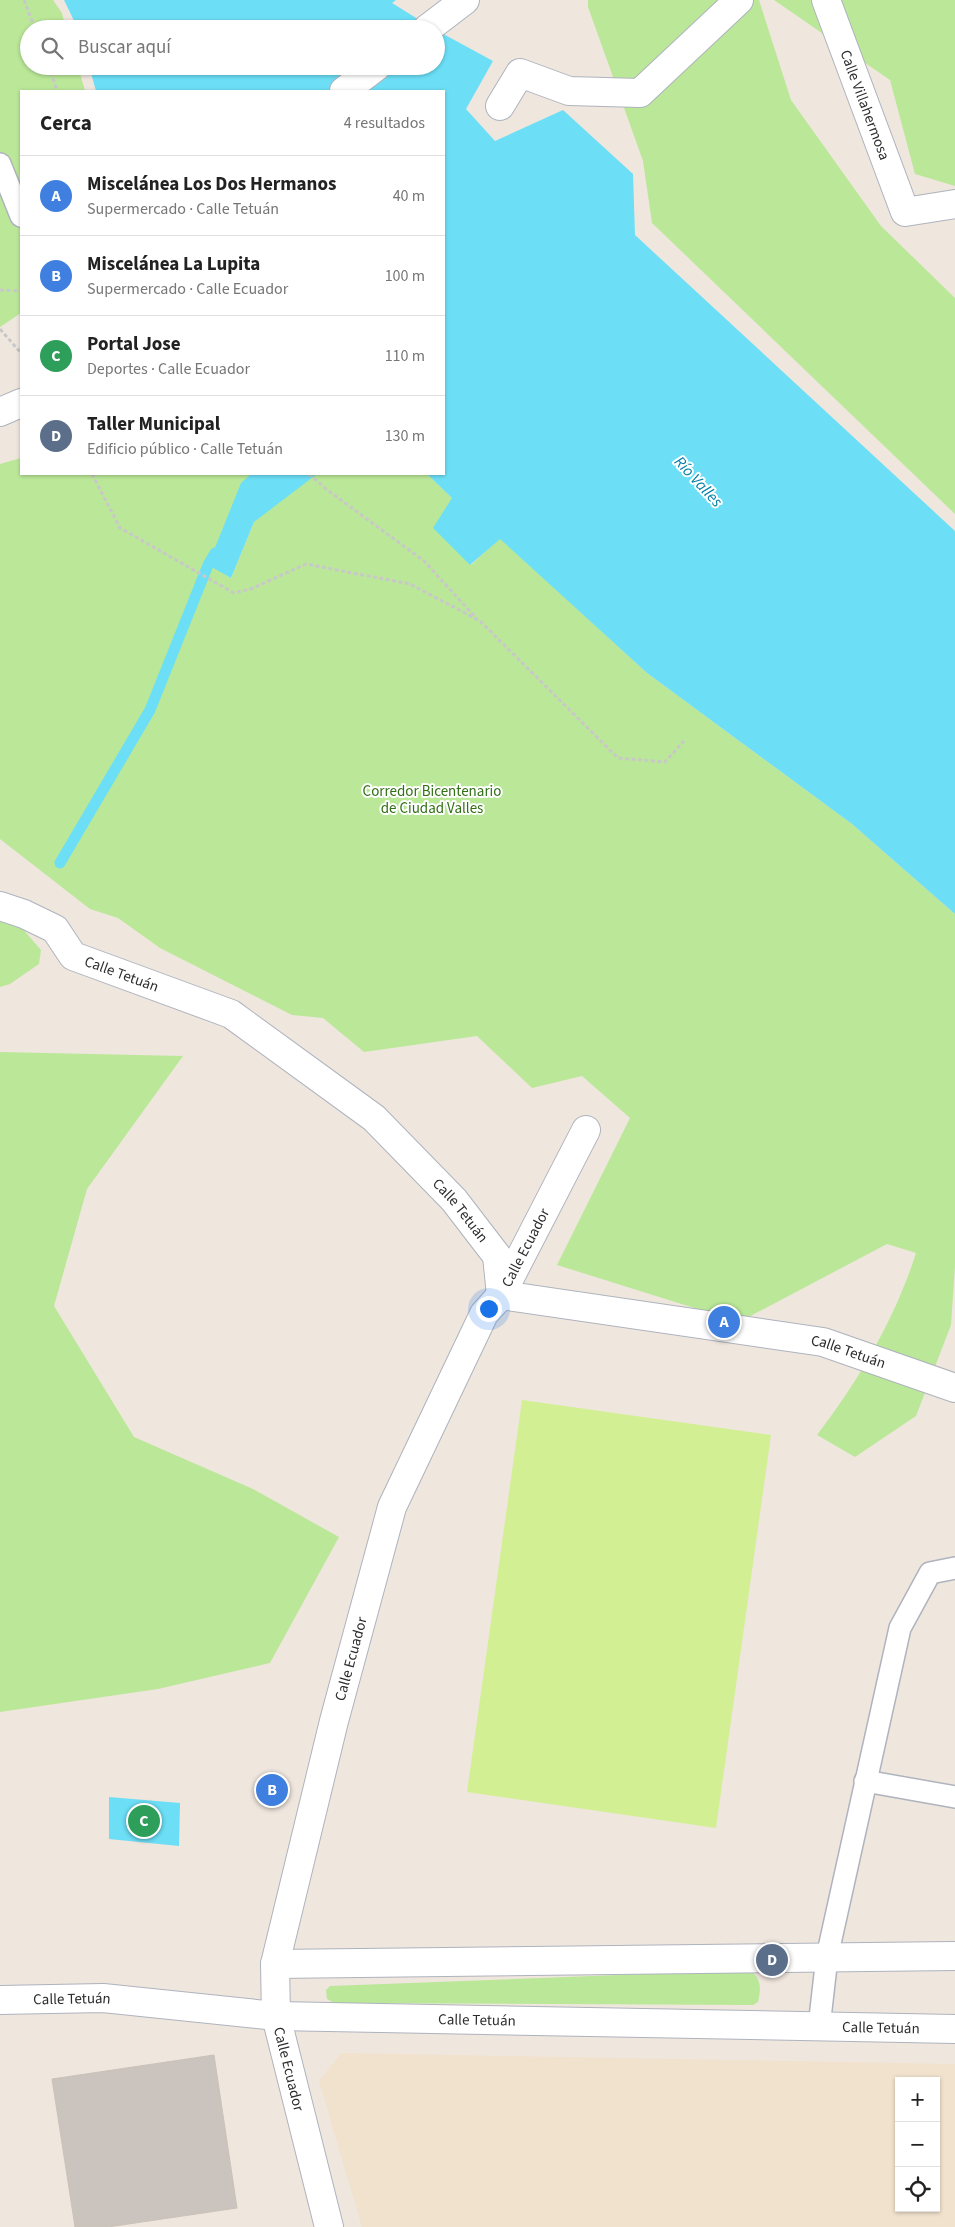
<!DOCTYPE html>
<html lang="es">
<head>
<meta charset="utf-8">
<style>
	body { margin:0; font-family:"Source Sans 3",sans-serif; background:#f2f2f2; color:#222 }
	.controls { position:absolute; right:15px; bottom:15px; display:grid; overflow:hidden; border-radius:0px; box-shadow:0 1px 4px #0004 }
	.controls button { width:45px; height:45px; display:grid; place-items:center; padding:0; border:0; border-bottom:1px solid #e0e0e0; background:#fff; color:#222; font:25px sans-serif }
	.you { position:absolute; left:488px; top:1308px; width:18px; height:18px; margin:-12px; border:4px solid #fff; border-radius:50%; background:#1a73e8; box-shadow:0 0 0 8px #1a73e833 }
	.badge { display:grid; place-items:center; width:32px; height:32px; border-radius:50%; background:#3b73ff; color:#fff; font-size:16px; font-weight:700 }
	.pin { position:absolute; translate:-50% -50%; border:2px solid #fff; box-shadow:0 1px 5px #0006 }
	.list { margin:0; padding:0; list-style:none }
	h2 { display:flex; justify-content:space-between; align-items:center; height:65px; margin:0; padding:0 20px; font-size:21px }
	h2 small { font-size:16px; font-weight:400; color:#767676 }
	.list li { display:grid; grid-template-columns:32px 1fr auto; gap:15px; align-items:center; box-sizing:border-box; height:80px; padding:0 20px; border-top:1px solid #e0e0e0 }
	.list b { display:block; font-size:19px; white-space:nowrap }
	.list p { margin:0; font-size:16px; white-space:nowrap; color:#767676 }
	.list em { font-size:16px; font-style:normal; color:#767676 }
	.icon { flex:none; width:28px; height:28px; fill:none; stroke:currentColor; stroke-width:2; stroke-linecap:round; stroke-linejoin:round }
	.map { position:relative; flex:none; width:955px; height:2227px; overflow:hidden }
	.search { position:absolute; background:#fff; box-shadow:0 1px 4px #0004; left:20px; top:20px; width:425px; height:55px; display:flex; align-items:center; gap:12px; box-sizing:border-box; padding:0 18px; border-radius:28px; color:#767676; font-size:19px }
	.panel { position:absolute; background:#fff; box-shadow:0 1px 4px #0004; left:20px; top:90px; width:425px; height:385px; border-radius:0px }
	.map>svg:first-child { display:block }
	.education { fill:#f1e2cd; fill-rule:evenodd }
	.green { fill:#bbe898 }
	.pitch { fill:#d2f093 }
	.water { fill:#6cdff6 }
	.lines { fill:none; stroke-linecap:round; stroke-linejoin:round }
	.stream { stroke:#6cdff6; stroke-width:11 }
	.building { fill:#cac3be; stroke:#cbc2b7 }
	.service-casing { stroke:#aeb3bd; stroke-width:24 }
	.pedestrian-casing { stroke:#aeb3bd; stroke-width:30 }
	.minor-casing { stroke:#aeb3bd; stroke-width:30 }
	.tertiary-casing { stroke:#aeb3bd; stroke-width:30 }
	.path { stroke:#c8c8c8; stroke-width:3; stroke-dasharray:4 2.5; stroke-linecap:butt }
	.service { stroke:#fff; stroke-width:21 }
	.pedestrian { stroke:#fff; stroke-width:28 }
	.minor { stroke:#fff; stroke-width:28 }
	.tertiary { stroke:#fff; stroke-width:28 }
	.labels { text-anchor:middle; stroke-width:4; stroke-linejoin:round; paint-order:stroke }
	.street-label { font-size:15px; fill:#2d2d2d; stroke:#fff }
	.park-label { font-size:15px; fill:#327016; stroke:#fff }
	.water-label { font-size:16px; font-style:italic; fill:#0580a8; stroke:#fff }
</style>
</head>
<body>
<div class="map">
<svg width="955" height="2227" viewBox="0 0 955 2227">
	<rect width="100%" height="100%" fill="#efe6de"/>
	<!-- education -->
	<path class="education" d="M341 2053 955 2064V2227H362L319 2081ZM899 2081H936V2208H899Z"/>
	<!-- green -->
	<g class="green">
		<path d="M0 0H53L62 13 66 29H29V66H78L85 91H21V313L0 327Z"/>
		<path d="M588 0H759L791 100 881 226 955 298V514L652 223 643 161 588 7Z"/>
		<path d="M774 0H955V186L915 174 890 80Z"/>
		<path d="M21 458V474H265L208 564 231 578 254 522 296 474H427L452 498 471 565 500 538 647 673 852 824 955 914V1266L951 1325 916 1416 855 1457 817 1435C859 1380 895 1319 916 1253L887 1244 739 1322 557 1265 630 1118 582 1076 532 1088 477 1036 364 1052 323 1018 292 1015 160 948 118 918 90 909 0 839V464Z"/>
		<path d="M0 919 21 927 41 950 39 964 10 984 0 987Z"/>
		<path d="M0 1052 183 1056 87 1189 54 1306 134 1437 253 1489 339 1537 270 1663 158 1689 0 1712Z"/>
		<path d="M749 1970C762 1978 761 1989 758 2002L753 2005 334 2003 327 1999 326 1990 330 1986Z"/>
	</g>
	<!-- pitch -->
	<path class="pitch" d="M522 1400 771 1435 716 1828 467 1792Z"/>
	<!-- water -->
	<g class="water">
		<path d="M64 0H396L392 3 434 29H78Z"/>
		<path d="M436 30 493 61 466 109 495 141 563 110 633 174 635 235 955 531V914L852 824 647 673 500 539 470 565 433 528 452 498 427 474H444V91H96L89 66H436Z"/>
		<path d="M251 474H317L254 522 231 578 208 565 241 483Z"/>
		<path d="M109 1797 180 1803 179 1846 109 1839Z"/>
	</g>
	<g class="lines">
		<!-- stream -->
		<path class="stream" d="M60 863 150 710 208 565 215 553"/>
	</g>
	<!-- building -->
	<path class="building" d="M214 2055 237 2208 108 2227H75L52 2079Z"/>
	<g class="lines">
		<defs>
			<g id="service">
				<path d="M0 164 21 216"/>
				<path d="M865 1781 955 1797"/>
				<path d="M819 2027 827 1957 900 1628 930 1573 955 1568"/>
			</g>
			<path id="pedestrian" d="M500 106 520 73 569 91 640 93 739 0"/>
			<g id="minor">
				<path id="s1" d="M826 0 905 212 955 204"/>
				<path id="s2" d="M0 906 24 914 55 929 73 956 231 1014 374 1118 454 1200 497 1256 501 1295 823 1342 955 1388"/>
				<path d="M275 1964 955 1956"/>
				<path id="s3" d="M0 2000 103 1998 276 2016 955 2029"/>
				<path id="s4" d="M329 2227 276 2016 275 1964 334 1721 392 1507 484 1314 501 1295 586 1130"/>
			</g>
			<g id="tertiary">
				<path d="M427 29 465 0"/>
				<path d="M344 91 377 66"/>
				<path d="M0 412 21 403"/>
			</g>
		</defs>
		<!-- service casing -->
		<use href="#service" class="service-casing"/>
		<!-- pedestrian casing -->
		<use href="#pedestrian" class="pedestrian-casing"/>
		<!-- minor casing -->
		<use href="#minor" class="minor-casing"/>
		<!-- tertiary casing -->
		<use href="#tertiary" class="tertiary-casing"/>
		<!-- path -->
		<g class="path">
			<path d="M24 0 35 29"/>
			<path d="M49 66 57 91"/>
			<path d="M0 290 21 291"/>
			<path d="M0 329 21 353"/>
			<path d="M92 474 120 528 234 593 253 588 306 564 410 584 480 621 618 758 665 762 684 741"/>
			<path d="M309 474 326 489 424 561 477 619"/>
		</g>
		<!-- service -->
		<use href="#service" class="service"/>
		<!-- pedestrian -->
		<use href="#pedestrian" class="pedestrian"/>
		<!-- minor -->
		<use href="#minor" class="minor"/>
		<!-- tertiary -->
		<use href="#tertiary" class="tertiary"/>
	</g>
	<g class="labels">
		<!-- street labels -->
		<g class="street-label">
			<text dy="5" stroke="none"><textPath href="#s1" startOffset="112">Calle Villahermosa</textPath></text>
			<text dy="5" stroke="none"><textPath href="#s2" startOffset="144">Calle Tetuán</textPath></text>
			<text dy="5" stroke="none"><textPath href="#s2" startOffset="564">Calle Tetuán</textPath></text>
			<text dy="5" stroke="none"><textPath href="#s4" startOffset="1034">Calle Ecuador</textPath></text>
			<text dy="5" stroke="none"><textPath href="#s2" startOffset="1014">Calle Tetuán</textPath></text>
			<text dy="5" stroke="none"><textPath href="#s4" startOffset="584">Calle Ecuador</textPath></text>
			<text dy="5" stroke="none"><textPath href="#s3" startOffset="72">Calle Tetuán</textPath></text>
			<text dy="5" stroke="none"><textPath href="#s3" startOffset="478">Calle Tetuán</textPath></text>
			<text dy="5" stroke="none"><textPath href="#s3" startOffset="882">Calle Tetuán</textPath></text>
			<text transform="translate(289 2069) rotate(76)" y="5">Calle Ecuador</text>
		</g>
		<!-- park labels -->
		<g class="park-label">
			<text x="432" y="796">Corredor Bicentenario<tspan x="432" dy="17">de Ciudad Valles</tspan></text>
		</g>
		<!-- water labels -->
		<g class="water-label">
			<text transform="translate(699 481) rotate(47)" y="6">Río Valles</text>
		</g>
	</g>
</svg>
<div class="controls">
<button>+</button>
<button>−</button>
<button><svg class="icon" aria-label="locate" viewBox="0 0 24 24"><circle cx="12" cy="12" r="6"/><path d="M12 2v4M12 18v4M2 12h4M18 12h4"/></svg></button>
</div>
<div class="you"></div>
<div class="pin badge" style="left:724px;top:1322px;background:#3f7fe0">A</div>
<div class="pin badge" style="left:272px;top:1790px;background:#3f7fe0">B</div>
<div class="pin badge" style="left:144px;top:1821px;background:#2e9e5b">C</div>
<div class="pin badge" style="left:772px;top:1960px;background:#5c6f8a">D</div>
<div class="search"><svg class="icon" aria-label="search" viewBox="0 0 24 24"><circle cx="10" cy="10" r="6"/><path d="M15 15l6 6"/></svg>Buscar aquí</div>
<section class="panel">
<h2>Cerca<small>4 resultados</small></h2>
<ul class="list">
<li><span class="badge" style="background:#3f7fe0">A</span><div><b>Miscelánea Los Dos Hermanos</b><p>Supermercado · Calle Tetuán</p></div><em>40 m</em></li>
<li><span class="badge" style="background:#3f7fe0">B</span><div><b>Miscelánea La Lupita</b><p>Supermercado · Calle Ecuador</p></div><em>100 m</em></li>
<li><span class="badge" style="background:#2e9e5b">C</span><div><b>Portal Jose</b><p>Deportes · Calle Ecuador</p></div><em>110 m</em></li>
<li><span class="badge" style="background:#5c6f8a">D</span><div><b>Taller Municipal</b><p>Edificio público · Calle Tetuán</p></div><em>130 m</em></li>
</ul>
</section>
</div>
</body>
</html>
